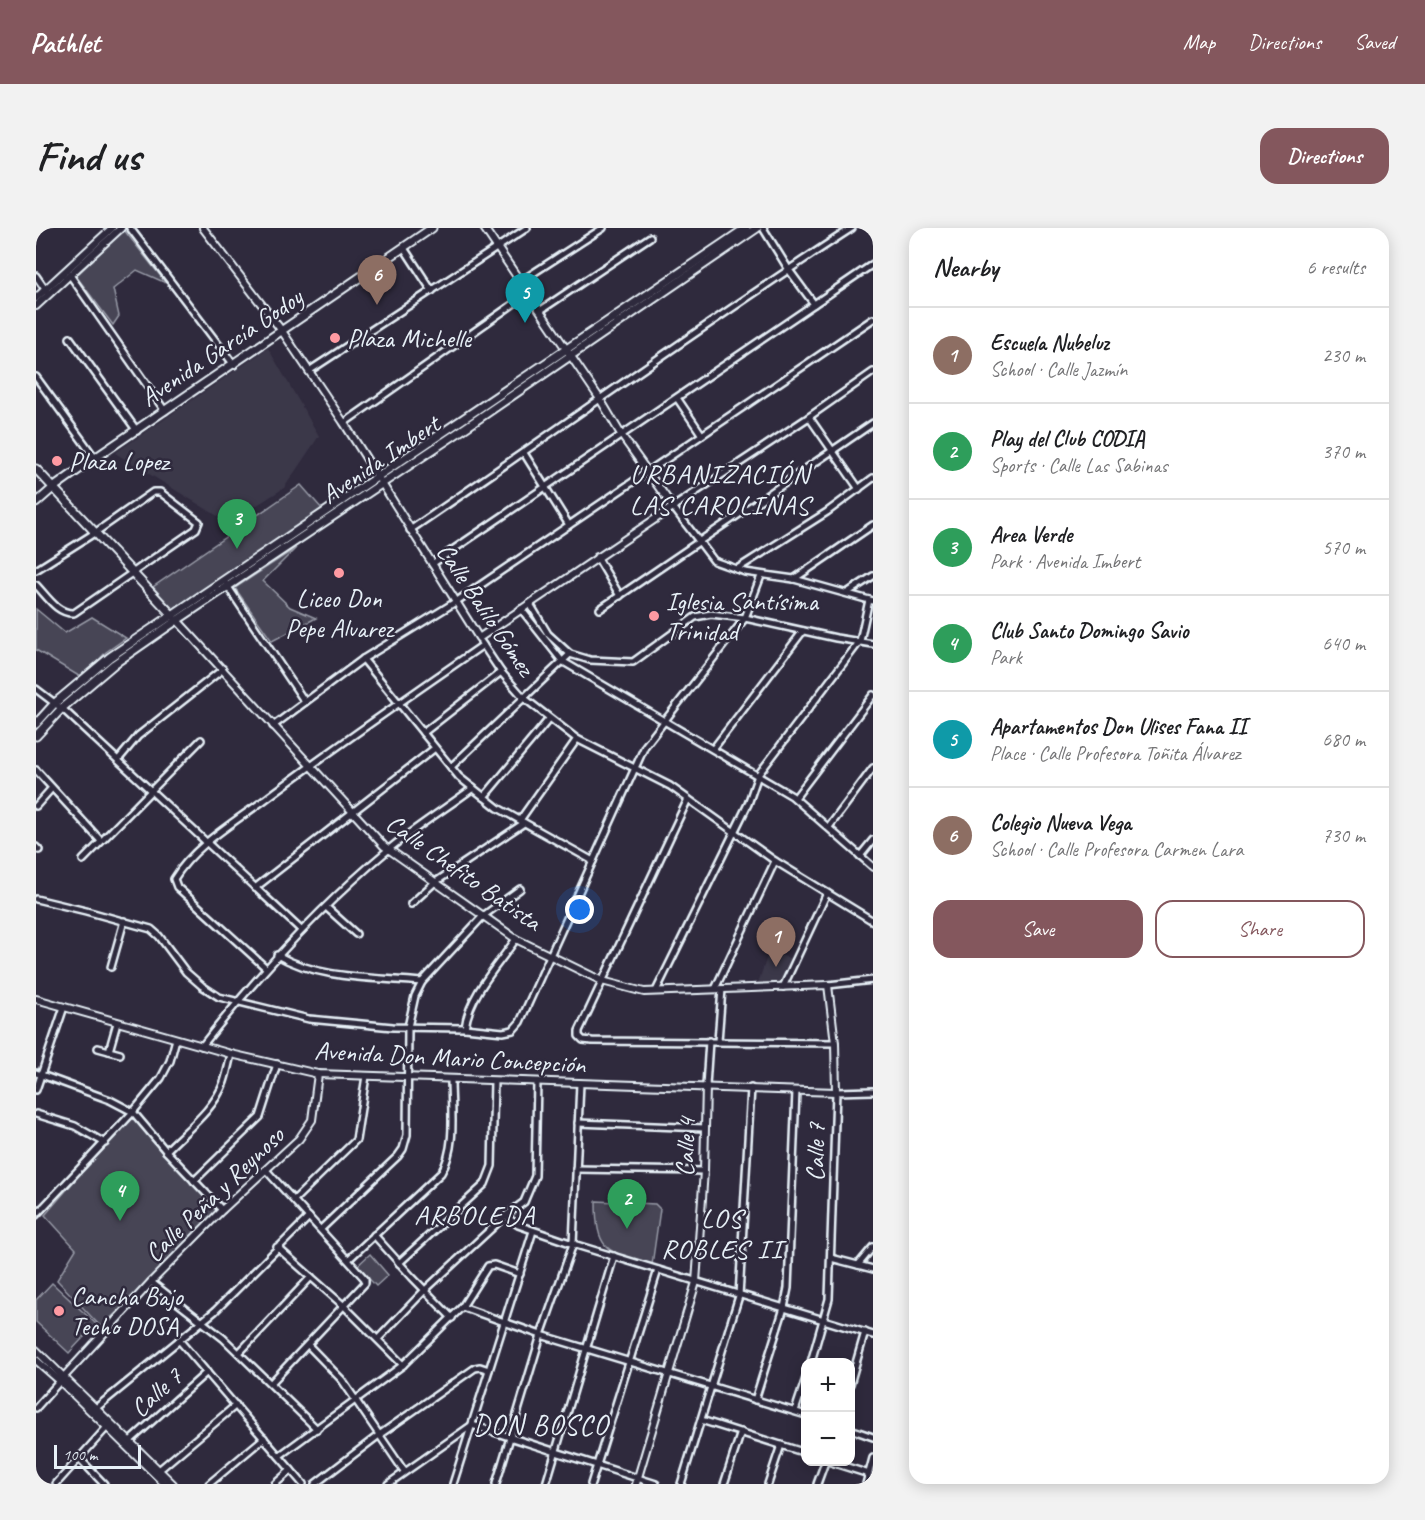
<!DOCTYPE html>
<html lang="en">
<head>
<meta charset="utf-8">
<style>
	body { margin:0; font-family:Caveat,sans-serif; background:#f2f2f2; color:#202124 }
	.controls { position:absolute; right:18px; bottom:18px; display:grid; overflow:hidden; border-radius:12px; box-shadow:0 3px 15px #0003 }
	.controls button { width:54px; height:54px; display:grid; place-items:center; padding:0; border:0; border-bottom:2px solid #e0e0e0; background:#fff; color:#202124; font:30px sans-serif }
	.scale { position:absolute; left:18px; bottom:15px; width:87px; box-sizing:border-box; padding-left:6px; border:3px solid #e8f1f8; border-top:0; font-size:16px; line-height:21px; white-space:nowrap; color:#e8f1f8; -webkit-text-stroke:4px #2f2a3d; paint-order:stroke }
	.you { position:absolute; left:544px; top:682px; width:21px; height:21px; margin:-15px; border:4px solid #fff; border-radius:50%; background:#1a73e8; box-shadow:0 0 0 9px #1a73e833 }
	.badge { display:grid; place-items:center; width:39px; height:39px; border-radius:50%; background:#84575d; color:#fff; font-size:20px; font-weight:700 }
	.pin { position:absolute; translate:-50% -50px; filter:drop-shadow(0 2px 3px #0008) }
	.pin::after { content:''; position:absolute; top:32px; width:21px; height:18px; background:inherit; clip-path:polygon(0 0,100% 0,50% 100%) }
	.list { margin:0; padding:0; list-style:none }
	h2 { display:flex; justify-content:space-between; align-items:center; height:78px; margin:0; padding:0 24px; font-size:26px }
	h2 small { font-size:20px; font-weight:400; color:#757577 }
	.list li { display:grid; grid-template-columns:39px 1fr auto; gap:18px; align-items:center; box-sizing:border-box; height:96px; padding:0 24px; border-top:2px solid #e0e0e0 }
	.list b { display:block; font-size:22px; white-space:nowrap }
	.list p { margin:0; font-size:20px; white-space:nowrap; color:#757577 }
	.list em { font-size:20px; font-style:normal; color:#757577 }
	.actions { display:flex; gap:12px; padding:18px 24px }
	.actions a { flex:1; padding:14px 0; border:2px solid #84575d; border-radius:18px; text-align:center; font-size:21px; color:#84575d }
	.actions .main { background:#84575d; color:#fff }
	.map { position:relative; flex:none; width:837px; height:1256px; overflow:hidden; border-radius:18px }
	header { display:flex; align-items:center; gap:36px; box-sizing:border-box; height:84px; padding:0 30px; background:#84575d; color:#fff }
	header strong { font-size:28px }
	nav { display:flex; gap:33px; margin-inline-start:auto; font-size:21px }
	.intro { display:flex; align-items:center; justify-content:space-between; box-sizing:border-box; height:144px; padding:0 36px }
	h1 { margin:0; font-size:42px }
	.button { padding:15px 27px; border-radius:18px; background:#84575d; color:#fff; font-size:21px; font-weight:700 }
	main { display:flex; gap:36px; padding:0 36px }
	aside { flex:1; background:#fff; border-radius:18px; box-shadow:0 3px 15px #0003 }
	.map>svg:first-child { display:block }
	.built { fill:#3b3749 }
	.green { fill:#464455; stroke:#979aa6; stroke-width:1.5 }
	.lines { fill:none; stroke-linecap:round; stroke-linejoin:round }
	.minor-casing { stroke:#e8f1f8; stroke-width:10 }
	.tertiary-casing { stroke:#e8f1f8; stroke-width:10 }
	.secondary-casing { stroke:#e8f1f8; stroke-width:11 }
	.minor { stroke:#2f2a3d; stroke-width:5 }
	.tertiary { stroke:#2f2a3d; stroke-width:6 }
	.secondary { stroke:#2f2a3d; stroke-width:7 }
	.poi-dot { fill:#ff9aa2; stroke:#2f2a3d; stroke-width:2 }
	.labels { text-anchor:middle; stroke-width:5; stroke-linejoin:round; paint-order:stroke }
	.poi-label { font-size:26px; fill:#e8f1f8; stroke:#2f2a3d; text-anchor:start }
	.street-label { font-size:26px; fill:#e8f1f8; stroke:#2f2a3d }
	.neighbourhood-label { font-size:27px; letter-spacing:1.5px; fill:#e8f1f8; stroke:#2f2a3d }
	.quarter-label { font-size:28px; letter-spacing:1.5px; fill:#e8f1f8; stroke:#2f2a3d }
</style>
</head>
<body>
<header>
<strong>Pathlet</strong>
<nav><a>Map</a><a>Directions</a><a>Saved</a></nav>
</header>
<div class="intro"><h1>Find us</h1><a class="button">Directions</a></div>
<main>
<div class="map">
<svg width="837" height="1256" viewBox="0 0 837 1256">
	<rect width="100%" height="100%" fill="#2f2a3d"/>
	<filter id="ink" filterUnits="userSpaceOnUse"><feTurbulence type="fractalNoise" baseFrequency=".0167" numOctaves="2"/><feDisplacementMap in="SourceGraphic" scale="12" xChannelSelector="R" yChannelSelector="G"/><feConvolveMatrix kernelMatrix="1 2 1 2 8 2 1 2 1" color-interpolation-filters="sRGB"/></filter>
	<g filter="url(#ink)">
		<!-- built -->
		<g class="built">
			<path d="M232 120 283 208 248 260 193 295 79 225Z"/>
			<path d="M733 723 756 731 746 757 722 755Z"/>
		</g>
		<!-- green -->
		<g class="green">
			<path d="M88 2 130 55 101 42 77 61 83 88 77 97 40 48Z"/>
			<path d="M265 257 287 282 137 381 117 359Z"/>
			<path d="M260 320 227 353 254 379 280 390 236 413 199 360Z"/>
			<path d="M0 381 29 405 56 389 90 410 70 424 46 450 0 422Z"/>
			<path d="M95 887 183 981 159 1011 65 1099 21 1052 40 1021 9 987Z"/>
			<path d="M560 973 619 976 624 981 616 1037C571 1024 560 1024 560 973Z"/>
			<path d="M334 1026 352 1047 340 1058 321 1038Z"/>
			<path d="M16 1055 60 1096 33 1125 0 1094V1072Z"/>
		</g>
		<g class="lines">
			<defs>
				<g id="minor">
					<path d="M94 0 198 137"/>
					<path d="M727 0 753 42 778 76"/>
					<path d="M368 20 396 63"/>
					<path d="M34 47 129 183"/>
					<path d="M0 48 11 64"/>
					<path d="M485 53 567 0"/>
					<path d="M505 82 614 9"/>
					<path d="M34 110 101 203"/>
					<path d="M273 143 491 0"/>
					<path d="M837 144 770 191 637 279 678 333 709 344 758 351 837 373"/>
					<path d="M0 149 59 230"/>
					<path d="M641 170 666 207"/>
					<path d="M773 189 823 261"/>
					<path d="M308 195 493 65"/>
					<path d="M488 225 533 297"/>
					<path d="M374 302C522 202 666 97 816 0"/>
					<path d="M561 329 584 368"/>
					<path d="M396 336 837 36"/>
					<path d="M701 341 791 284 837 250"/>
					<path d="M0 342 60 304 117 264H124L163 294 160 301 38 385C21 386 11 368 0 357"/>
					<path d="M758 351 837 297"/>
					<path d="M190 356 269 474"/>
					<path d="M811 365 837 348"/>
					<path d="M494 376 512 406 534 426 554 432 597 434 659 389 675 386 709 390 800 410 837 416"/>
					<path d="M485 381 526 433 756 568 837 639"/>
					<path d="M564 381 837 195"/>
					<path d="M445 414 465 444 488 470 541 511 634 558 739 633 837 693"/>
					<path d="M327 431 423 549 462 580 557 633"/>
					<path d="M0 461 29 483 265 702"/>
					<path d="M237 498 327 431 421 373 837 91"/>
					<path d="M387 505 465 444"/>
					<path d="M677 521 767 403"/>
					<path d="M82 532 102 508 187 441"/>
					<path d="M415 539 534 426"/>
					<path d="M0 542 65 613"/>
					<path d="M448 569 513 491"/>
					<path d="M759 570 837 467"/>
					<path d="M652 571 543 803V808L547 812 556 813 799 815"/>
					<path d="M0 578 16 560"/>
					<path d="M484 592 541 511"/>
					<path d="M793 599 837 540"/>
					<path d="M0 619 3 622"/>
					<path d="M824 628 837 612"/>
					<path d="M47 632 165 512"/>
					<path d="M219 660 399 520"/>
					<path d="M0 671 50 683 115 701 123 708 150 744 166 758 183 769 273 791 357 799 429 800 467 804 477 802 484 794 609 518 709 390 725 348"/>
					<path d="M375 676 398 655 488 595"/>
					<path d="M290 679 320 706"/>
					<path d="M241 727C285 752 337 749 386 754"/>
					<path d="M75 739 88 693"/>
					<path d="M229 739 141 659 138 651C158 618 197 595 227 573 299 519 373 468 447 417"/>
					<path d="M792 757 837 752"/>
					<path d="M747 759 791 665"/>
					<path d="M679 761 739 633"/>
					<path d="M620 763 712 576 722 547 824 413 833 372"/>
					<path d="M429 800C433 767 462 737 480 711"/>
					<path d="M682 813 686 761"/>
					<path d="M166 818C222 747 282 680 352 622 378 600 409 581 437 560"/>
					<path d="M62 820 84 826"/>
					<path d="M73 823 81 795"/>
					<path d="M0 845 74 872 97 884 130 923 186 982"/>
					<path d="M670 858 673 813"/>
					<path d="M0 862 28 779"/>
					<path d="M0 886 39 898 69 915"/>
					<path d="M542 895 669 900"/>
					<path d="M130 923C150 902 178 882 188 854 191 845 193 835 195 826"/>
					<path d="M540 941 668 943"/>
					<path d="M230 942 329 1051V1055L235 1155"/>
					<path d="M158 953 224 889 241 836"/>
					<path d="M258 972 320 912 330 848"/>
					<path d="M0 987 97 884 125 850 134 833 140 811"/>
					<path d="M469 988 482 997 537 1016 837 1107"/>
					<path d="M285 1001 362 928 367 921 371 907 372 799 379 768 386 754 447 688 484 661"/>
					<path d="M338 1007 376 1049 416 1090"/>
					<path d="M241 1019 308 1078 367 1137"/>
					<path d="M795 1030 837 1041"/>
					<path d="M313 1031 405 945C421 919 415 880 415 851"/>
					<path d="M363 1035 449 956 456 938 458 853"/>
					<path d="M822 1037 837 1019"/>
					<path d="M115 1054 187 1110 281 1201"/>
					<path d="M426 1079 505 1107 770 1187"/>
					<path d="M342 1111 388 1063 469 988 488 974 499 948 501 854"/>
					<path d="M143 1112 267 1256"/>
					<path d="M272 1117 306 1152 368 1243"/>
					<path d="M203 1125 275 1049"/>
					<path d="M775 1134 793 1071 800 864 837 863"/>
					<path d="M814 1156 829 1104"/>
					<path d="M719 1172 748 1080 752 1060 760 863"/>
					<path d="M0 1180 24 1153"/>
					<path d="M60 1180 179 1083 273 989"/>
					<path d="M759 1183 770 1150"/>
					<path d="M665 1192 770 1225"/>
					<path d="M814 1201 837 1209"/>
					<path d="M94 1213 171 1144"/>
					<path d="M243 1228 367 1137 426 1079 452 1038 458 1037 484 1046"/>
					<path d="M43 1230 68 1256"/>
					<path d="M795 1234 833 1246"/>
					<path d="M123 1242 200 1177"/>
					<path d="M20 1256 73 1197"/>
					<path d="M173 1256 228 1210"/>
					<path d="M239 1256 255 1242"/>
					<path d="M279 1256 343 1207 439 1140 444 1139 453 1142"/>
					<path d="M352 1256 436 1197 620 1256"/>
					<path d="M417 1256 497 1003"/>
					<path d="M460 1256 505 1107 537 1016 544 855"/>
					<path d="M510 1256 578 1028"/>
					<path d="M555 1256 622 1042"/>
					<path d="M645 1256 703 1068 715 860"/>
					<path d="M688 1256 705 1204"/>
					<path d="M732 1256 745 1217"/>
					<path d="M781 1256 789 1234"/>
					<path d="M830 1256 837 1230"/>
				</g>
				<g id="tertiary">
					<path d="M167 0 246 103 308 195 443 410 637 279 586 208 564 171 448 0"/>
					<path d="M0 70 76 0"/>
					<path d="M0 78 85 0"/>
					<path d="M0 771 195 826 282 846 800 864 799 815 792 757 608 764 566 753 480 711 348 618 141 392"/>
					<path d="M0 1122 137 1256"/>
					<path d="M0 1132 24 1153 129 1256"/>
					<path d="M24 1153 115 1054 186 982 263 911 276 892 282 846"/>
					<path d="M600 1256 660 1054 668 943 670 858"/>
				</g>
				<g id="secondary">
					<path d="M0 241 137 388"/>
					<path d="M0 275 17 260 59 230 396 0"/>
					<path d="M0 496 19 475 74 429 710 0"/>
					<path d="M0 508 26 480 78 436 137 395 426 202 721 0"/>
				</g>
			</defs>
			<!-- minor casing -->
			<use href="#minor" class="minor-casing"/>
			<!-- tertiary casing -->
			<use href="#tertiary" class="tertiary-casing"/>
			<!-- secondary casing -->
			<use href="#secondary" class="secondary-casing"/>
			<!-- minor -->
			<use href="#minor" class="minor"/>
			<!-- tertiary -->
			<use href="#tertiary" class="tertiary"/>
			<!-- secondary -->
			<use href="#secondary" class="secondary"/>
		</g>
	</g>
	<!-- markers -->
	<g class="poi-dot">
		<circle cx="299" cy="110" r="6"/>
		<circle cx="21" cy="233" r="6"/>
		<circle cx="303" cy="345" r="6"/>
		<circle cx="618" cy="388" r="6"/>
		<circle cx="23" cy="1083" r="6"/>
	</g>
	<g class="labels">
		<!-- poi labels -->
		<g class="poi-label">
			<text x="311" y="119">Plaza Michelle</text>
			<text x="33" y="242">Plaza Lopez</text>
			<text x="303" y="379" text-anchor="middle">Liceo Don<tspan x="303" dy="30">Pepe Alvarez</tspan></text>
			<text x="630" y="382">Iglesia Santísima<tspan x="630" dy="30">Trinidad</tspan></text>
			<text x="35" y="1077">Cancha Bajo<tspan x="35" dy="30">Techo DOSA</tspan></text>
		</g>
		<!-- street labels -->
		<g class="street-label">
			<text transform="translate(185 119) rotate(-34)" y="9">Avenida García Godoy</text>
			<text transform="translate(344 231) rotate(-34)" y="9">Avenida Imbert</text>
			<text transform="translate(450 381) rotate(56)" y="9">Calle Balilo Gómez</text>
			<text transform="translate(428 644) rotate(35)" y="9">Calle Chefito Batista</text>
			<text transform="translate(414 829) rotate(3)" y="9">Avenida Don Mario Concepción</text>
			<text transform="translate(649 919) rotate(-88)" y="9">Calle 4</text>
			<text transform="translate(779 924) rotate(-89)" y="9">Calle 7</text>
			<text transform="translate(178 966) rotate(-44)" y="9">Calle Peña y Reynoso</text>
			<text transform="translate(120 1164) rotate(-42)" y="9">Calle 7</text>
		</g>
		<!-- neighbourhood labels -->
		<g class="neighbourhood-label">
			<text x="684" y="255">URBANIZACIÓN<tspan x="684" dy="31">LAS CAROLINAS</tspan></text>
			<text x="439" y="996">ARBOLEDA</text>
			<text x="686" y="999">LOS<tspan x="686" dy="31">ROBLES II</tspan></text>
		</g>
		<!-- quarter labels -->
		<g class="quarter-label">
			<text x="505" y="1206">DON BOSCO</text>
		</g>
	</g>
</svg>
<div class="controls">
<button>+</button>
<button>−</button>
</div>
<div class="scale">100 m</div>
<div class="you"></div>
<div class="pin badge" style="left:740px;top:739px;background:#8d6e63">1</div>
<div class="pin badge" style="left:591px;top:1001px;background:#2e9e5b">2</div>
<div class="pin badge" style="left:201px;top:321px;background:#2e9e5b">3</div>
<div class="pin badge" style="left:84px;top:993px;background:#2e9e5b">4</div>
<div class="pin badge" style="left:489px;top:95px;background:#0f9aa8">5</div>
<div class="pin badge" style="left:341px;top:77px;background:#8d6e63">6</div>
</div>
<aside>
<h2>Nearby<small>6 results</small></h2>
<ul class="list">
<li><span class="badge" style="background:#8d6e63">1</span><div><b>Escuela Nubeluz</b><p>School · Calle Jazmín</p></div><em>230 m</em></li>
<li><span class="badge" style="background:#2e9e5b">2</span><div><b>Play del Club CODIA</b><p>Sports · Calle Las Sabinas</p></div><em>370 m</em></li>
<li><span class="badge" style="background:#2e9e5b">3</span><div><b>Area Verde</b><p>Park · Avenida Imbert</p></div><em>570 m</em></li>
<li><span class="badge" style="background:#2e9e5b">4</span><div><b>Club Santo Domingo Savio</b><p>Park</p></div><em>640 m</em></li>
<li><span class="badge" style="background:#0f9aa8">5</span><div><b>Apartamentos Don Ulises Fana II</b><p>Place · Calle Profesora Toñita Álvarez</p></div><em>680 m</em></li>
<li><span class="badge" style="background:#8d6e63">6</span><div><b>Colegio Nueva Vega</b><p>School · Calle Profesora Carmen Lara</p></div><em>730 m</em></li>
</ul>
<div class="actions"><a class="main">Save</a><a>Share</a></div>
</aside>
</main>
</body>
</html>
